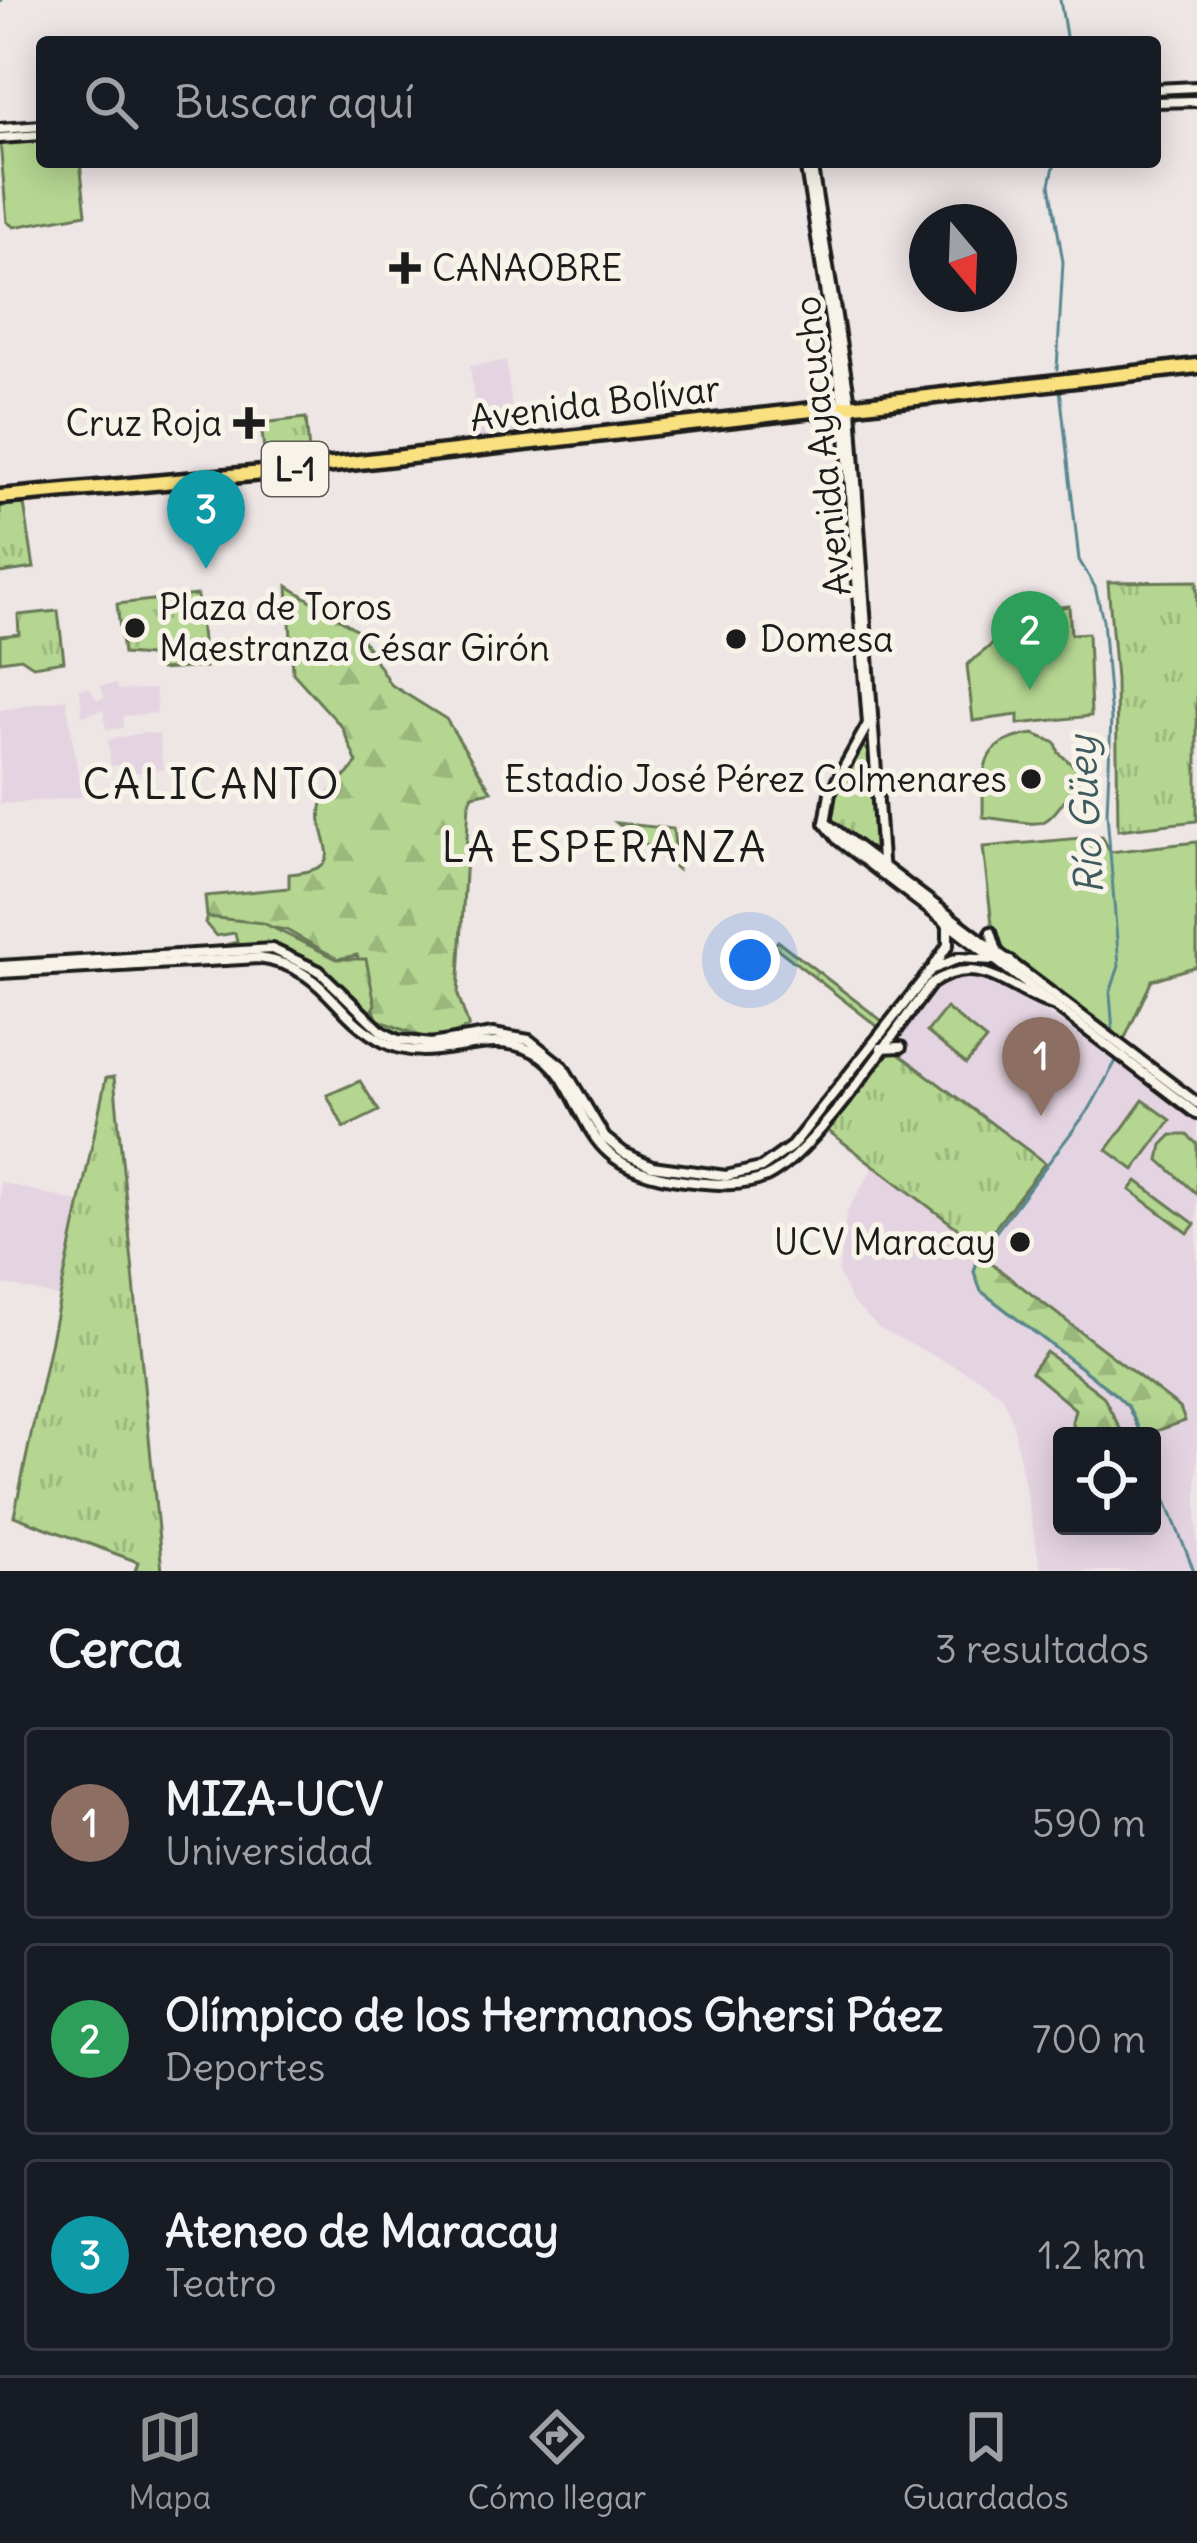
<!DOCTYPE html>
<html lang="es">
<head>
<meta charset="utf-8">
<style>
	body { margin:0; font-family:Delius,sans-serif; background:#20242c; color:#f1f3f6 }
	.controls { position:absolute; right:36px; bottom:36px; display:grid; overflow:hidden; border-radius:12px; box-shadow:0 6px 30px #0003 }
	.controls button { width:108px; height:108px; display:grid; place-items:center; padding:0; border:0; border-bottom:3px solid #363941; background:#171b24; color:#f1f3f6; font:60px sans-serif }
	.compass { position:absolute; left:909px; top:204px; width:108px; height:108px; border-radius:50%; background:#171b24; box-shadow:0 6px 30px #0003; rotate:161deg }
	.you { position:absolute; left:750px; top:960px; width:42px; height:42px; margin:-30px; border:9px solid #fff; border-radius:50%; background:#1a73e8; box-shadow:0 0 0 18px #1a73e833 }
	.badge { display:grid; place-items:center; width:78px; height:78px; border-radius:50%; background:#919294; color:#fff; font-size:39px; font-weight:700 }
	.pin { position:absolute; translate:-50% -99px; filter:drop-shadow(0 3px 6px #0008) }
	.pin::after { content:''; position:absolute; top:63px; width:42px; height:36px; background:inherit; clip-path:polygon(0 0,100% 0,50% 100%) }
	.list { margin:0; padding:0; list-style:none }
	h2 { display:flex; justify-content:space-between; align-items:center; height:156px; margin:0; padding:0 48px; font-size:51px }
	h2 small { font-size:39px; font-weight:400; color:#9ea1a6 }
	.list li { display:grid; grid-template-columns:78px 1fr auto; gap:36px; align-items:center; box-sizing:border-box; height:192px; margin:0 24px 24px; padding:0 24px; border:3px solid #363941; border-radius:12px }
	.list b { display:block; font-size:45px; white-space:nowrap }
	.list p { margin:0; font-size:39px; white-space:nowrap; color:#9ea1a6 }
	.list em { font-size:39px; font-style:normal; color:#9ea1a6 }
	.icon { flex:none; width:66px; height:66px; fill:none; stroke:currentColor; stroke-width:2; stroke-linecap:round; stroke-linejoin:round }
	.map { position:relative; flex:none; width:1197px; height:1571px; overflow:hidden }
	.search { position:absolute; background:#171b24; box-shadow:0 6px 30px #0003; left:36px; right:36px; top:36px; height:132px; display:flex; align-items:center; gap:30px; box-sizing:border-box; padding:0 42px; border-radius:12px; color:#9ea1a6; font-size:45px }
	.sheet { height:804px; background:#171b24 }
	nav { display:flex; justify-content:space-around; align-items:center; box-sizing:border-box; height:168px; border-top:3px solid #363941; background:#171b24; font-size:33px; color:#9ea1a6 }
	nav a { display:grid; justify-items:center; gap:6px }
	nav .on { color:#919294 }
	.map>svg:first-child { display:block }
	.built { fill:#e4d4e1; fill-rule:evenodd }
	.green { fill:#b4d691; stroke:#687956; stroke-width:3 }
	.forest { fill:url(#forest-firs); stroke:#687956; stroke-width:3 }
	.park { fill:url(#park-tufts); stroke:#687956; stroke-width:3 }
	.lines { fill:none; stroke-linecap:round; stroke-linejoin:round }
	.stream { stroke:#58878f; stroke-width:3 }
	.tertiary-casing { stroke:#1c1c1c; stroke-width:16 }
	.primary-casing { stroke:#1c1c1c; stroke-width:21 }
	.tertiary { stroke:#f7f3e8; stroke-width:8 }
	.primary { stroke:#fae180; stroke-width:12 }
	.poi-dot { fill:#1c1c1c; stroke:#f7f3e8; stroke-width:4.5 }
	.labels { text-anchor:middle; stroke-width:10; stroke-linejoin:round; paint-order:stroke }
	.shield { fill:#f7f3e8; stroke:#5e5c59; stroke-width:3 }
	.shield-label { font-size:33px; font-weight:bold; fill:#1c1c1c }
	.poi-label { font-size:36px; fill:#1c1c1c; stroke:#f7f3e8; text-anchor:start }
	.street-label { font-size:36px; fill:#1c1c1c; stroke:#f7f3e8 }
	.water-label { font-size:39px; font-style:italic; fill:#3f5b5f; stroke:#f7f3e8 }
	.quarter-label { font-size:42px; letter-spacing:3px; fill:#1c1c1c; stroke:#f7f3e8 }
</style>
</head>
<body>
<div class="map">
<svg width="1197" height="1571" viewBox="0 0 1197 1571">
	<defs>
		<pattern id="forest-firs" width="22" height="20" patternUnits="userSpaceOnUse" patternTransform="scale(3)"><rect width="22" height="20" fill="#b4d691"/><path d="M5 1l3.5 6h-7zM16 11l3.5 6h-7z" fill="#9ab77c"/></pattern>
		<pattern id="park-tufts" width="24" height="20" patternUnits="userSpaceOnUse" patternTransform="scale(3)"><rect width="24" height="20" fill="#b4d691"/><path d="M3 7l-1-3M5 7V3M7 7l1-3M15 17l-1-3M17 17v-4M19 17l1-3" fill="none" stroke="#9ab77c"/></pattern>
	</defs>
	<rect width="100%" height="100%" fill="#eee5e5"/>
	<filter id="ink" filterUnits="userSpaceOnUse"><feTurbulence type="fractalNoise" baseFrequency=".00833" numOctaves="2"/><feDisplacementMap in="SourceGraphic" scale="24" xChannelSelector="R" yChannelSelector="G"/><feConvolveMatrix kernelMatrix="1 2 1 2 8 2 1 2 1" color-interpolation-filters="sRGB"/></filter>
	<g filter="url(#ink)">
		<!-- built -->
		<g class="built">
			<path d="M506 361 516 439 479 443 470 366Z"/>
			<path d="M116 684 118 690 155 689 157 713 123 716V728L106 730 103 710 82 716 80 689 89 687 97 700 105 698 100 686Z"/>
			<path d="M66 699 82 797 0 804V710Z"/>
			<path d="M142 733 159 734 163 769 129 773 128 764 111 766 108 740Z"/>
			<path d="M956 974 982 975 1026 1000 1101 1047 1197 1120V1571H1041L1013 1424 1003 1397 982 1380 880 1329 852 1302 838 1273 847 1211 873 1168 820 1127 933 986ZM1062 1436H1152V1526H1062Z"/>
			<path d="M0 1182 78 1202 59 1297 0 1283Z"/>
		</g>
		<!-- green -->
		<g class="green">
			<path d="M42 140V162H80L86 214 14 227 7 222 0 142Z"/>
			<path d="M1069 606 1071 634 1088 633 1091 716 1018 724V715L973 721 967 665 1000 638 1018 612Z"/>
			<path d="M1034 734 1056 743 1059 753 1084 775C1037 834 1057 826 983 817 984 770 976 741 1034 734Z"/>
			<path d="M1102 836 1110 852 1197 842V966L1152 980 1124 1040 995 950 983 847Z"/>
			<path d="M946 1008 986 1040 966 1064 927 1032Z"/>
			<path d="M360 1081 379 1111 344 1128 327 1095Z"/>
			<path d="M1143 1100 1171 1120 1134 1170 1107 1150Z"/>
			<path d="M1172 1135H1187L1197 1144V1194L1159 1160 1162 1145Z"/>
			<path d="M1137 1181 1195 1224 1188 1233 1130 1190Z"/>
		</g>
		<!-- forest -->
		<g class="forest">
			<path d="M288 586 357 630 390 684 446 719 491 791 473 795 469 803 458 995 469 1027C436 1044 408 1038 377 1019L357 955 338 959 286 930 207 917 205 896 289 888V874C357 868 312 841 322 803L357 763 342 727 293 673Z"/>
			<path d="M979 1254 1180 1408 1185 1421 1142 1436 1128 1407 1116 1395 981 1291 974 1272Z"/>
			<path d="M1046 1352 1103 1396 1124 1436H1078L1072 1422 1075 1409 1031 1372Z"/>
		</g>
		<!-- park -->
		<g class="park">
			<path d="M306 418 310 463 266 468 261 423Z"/>
			<path d="M24 504 34 568 0 573V506Z"/>
			<path d="M1197 581V821L1118 830 1116 679 1108 582Z"/>
			<path d="M197 595 205 667 160 670 149 656 123 654 117 604Z"/>
			<path d="M58 611 64 661 33 666 21 658 0 661V636L19 634 18 615Z"/>
			<path d="M860 745 871 752 874 855 828 821 827 814Z"/>
			<path d="M617 823 673 829 678 870Z"/>
			<path d="M207 917 263 923 337 959H366L375 1004 371 1012 376 1019 429 1040C369 1046 338 973 276 951 260 945 236 951 218 952L217 947 237 942 235 933 216 936 205 923Z"/>
			<path d="M778 941 885 1023 881 1029 774 946Z"/>
			<path d="M892 1049 1045 1163 981 1246 823 1127 884 1052Z"/>
			<path d="M114 1077 162 1571H135L138 1562 14 1516 106 1078Z"/>
		</g>
		<g class="lines">
			<!-- stream -->
			<g class="stream">
				<path d="M1060 0 1067 42"/>
				<path d="M0 1 1 0"/>
				<path d="M1055 162 1050 184 1063 262 1057 369"/>
				<path d="M1060 389 1079 560 1095 587 1103 620 1111 719 1107 813 1119 966 1110 993 1113 1032"/>
				<path d="M1116 1061 1090 1108 979 1254 974 1272 981 1291 1116 1395 1128 1406 1142 1436"/>
				<path d="M1152 1466 1194 1571"/>
			</g>
			<defs>
				<g id="tertiary">
					<path d="M1155 89 1197 87"/>
					<path d="M1155 102 1197 101"/>
					<path d="M0 129 42 126"/>
					<path d="M0 138 42 135"/>
					<path d="M805 162 844 409 868 724"/>
					<path d="M811 162 851 409 883 875"/>
					<path d="M825 823 838 840 1197 1114"/>
					<path d="M825 823 830 793 869 722"/>
					<path d="M826 823 1197 1103"/>
					<path d="M991 932 997 951"/>
					<path d="M0 966 272 949 319 971 382 1032 398 1040 431 1044 493 1034 529 1040 563 1067 605 1138 624 1153 652 1166 726 1176 761 1168 792 1146 931 970 959 958 1010 961"/>
					<path d="M934 966 948 945V926"/>
					<path d="M0 973 259 958C327 968 332 1015 384 1042 433 1068 484 1026 534 1052 572 1070 578 1127 609 1153 629 1171 659 1178 685 1181 712 1184 740 1188 766 1177 814 1155 895 1030 931 984 979 950 1009 991 1055 1006"/>
					<path d="M881 1048 901 1047"/>
				</g>
				<path id="primary" d="M0 497 263 473 1197 366"/>
			</defs>
			<!-- tertiary casing -->
			<use href="#tertiary" class="tertiary-casing"/>
			<!-- primary casing -->
			<use href="#primary" class="primary-casing"/>
			<!-- tertiary -->
			<use href="#tertiary" class="tertiary"/>
			<!-- primary -->
			<use href="#primary" class="primary"/>
		</g>
	</g>
	<!-- markers -->
	<g class="poi-dot">
		<path d="M399 250h12v12h12v12h-12v12h-12v-12h-12v-12h12z"/>
		<path d="M243 405h12v12h12v12h-12v12h-12v-12h-12v-12h12z"/>
		<circle cx="135" cy="628" r="12"/>
		<circle cx="736" cy="639" r="12"/>
		<circle cx="1031" cy="779" r="12"/>
		<circle cx="1020" cy="1242" r="12"/>
	</g>
	<g class="labels">
		<!-- shield labels -->
		<rect class="shield" x="262" y="442" width="66" height="54" rx="9"/>
		<g class="shield-label">
			<text x="295" y="481">L-1</text>
		</g>
		<!-- poi labels -->
		<g class="poi-label">
			<text x="432" y="281">CANAOBRE</text>
			<text x="222" y="436" text-anchor="end">Cruz Roja</text>
			<text x="159" y="620">Plaza de Toros<tspan x="159" dy="41">Maestranza César Girón</tspan></text>
			<text x="760" y="652">Domesa</text>
			<text x="1007" y="792" text-anchor="end">Estadio José Pérez Colmenares</text>
			<text x="996" y="1255" text-anchor="end">UCV Maracay</text>
		</g>
		<!-- street labels -->
		<g class="street-label">
			<text transform="translate(595 403) rotate(-7)" y="13">Avenida Bolívar</text>
			<text transform="translate(822 446) rotate(-96)" y="13">Avenida Ayacucho</text>
		</g>
		<!-- water labels -->
		<g class="water-label">
			<text transform="translate(1085 815) rotate(-93)" y="14">Río Güey</text>
		</g>
		<!-- quarter labels -->
		<g class="quarter-label">
			<text x="212" y="799">CALICANTO</text>
			<text x="605" y="862">LA ESPERANZA</text>
		</g>
	</g>
</svg>
<div class="controls">
<button><svg class="icon" aria-label="locate" viewBox="0 0 24 24"><circle cx="12" cy="12" r="6"/><path d="M12 2v4M12 18v4M2 12h4M18 12h4"/></svg></button>
</div>
<svg class="compass" viewBox="-18 -18 36 36"><path d="M0-13l5 13h-10z" fill="#e53935"/><path d="M0 13l5-13h-10z" fill="#9ea1a6"/></svg>
<div class="you"></div>
<div class="pin badge" style="left:1041px;top:1116px;background:#8d6e63">1</div>
<div class="pin badge" style="left:1030px;top:690px;background:#2e9e5b">2</div>
<div class="pin badge" style="left:206px;top:569px;background:#0f9aa8">3</div>
<div class="search"><svg class="icon" aria-label="search" viewBox="0 0 24 24"><circle cx="10" cy="10" r="6"/><path d="M15 15l6 6"/></svg>Buscar aquí</div>
</div>
<section class="sheet">
<h2>Cerca<small>3 resultados</small></h2>
<ul class="list">
<li><span class="badge" style="background:#8d6e63">1</span><div><b>MIZA-UCV</b><p>Universidad</p></div><em>590 m</em></li>
<li><span class="badge" style="background:#2e9e5b">2</span><div><b>Olímpico de los Hermanos Ghersi Páez</b><p>Deportes</p></div><em>700 m</em></li>
<li><span class="badge" style="background:#0f9aa8">3</span><div><b>Ateneo de Maracay</b><p>Teatro</p></div><em>1.2 km</em></li>
</ul>
</section>
<nav>
<a class="on"><svg class="icon" aria-label="map" viewBox="0 0 24 24"><path d="M3 6l6-2 6 2 6-2v14l-6 2-6-2-6 2zM9 4v14M15 6v14"/></svg>Mapa</a>
<a><svg class="icon" aria-label="directions" viewBox="0 0 24 24"><path d="M12 3l9 9-9 9-9-9zM9 14v-3h6M13 9l2 2-2 2"/></svg>Cómo llegar</a>
<a><svg class="icon" aria-label="saved" viewBox="0 0 24 24"><path d="M7 4h10v16l-5-4-5 4z"/></svg>Guardados</a>
</nav>
</body>
</html>
